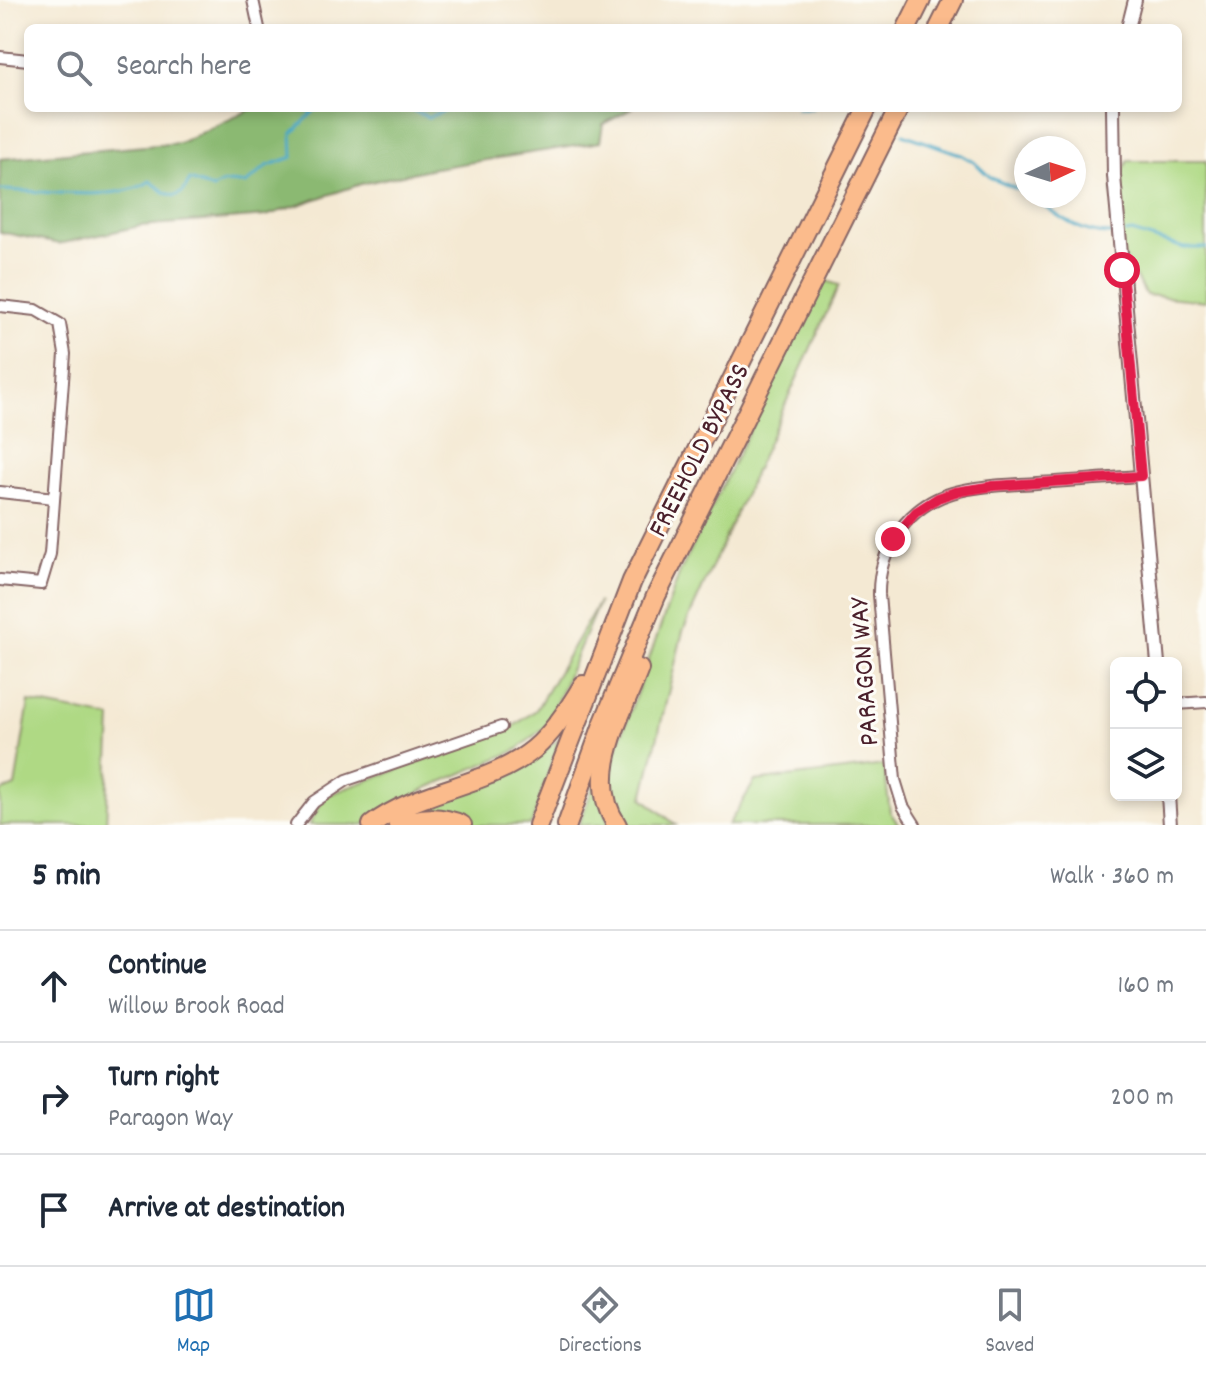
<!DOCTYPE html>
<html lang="en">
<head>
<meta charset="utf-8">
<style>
	body { margin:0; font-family:Dekko,sans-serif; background:#f6f6f7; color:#1f2937 }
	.controls { position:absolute; right:24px; bottom:24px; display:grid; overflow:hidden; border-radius:12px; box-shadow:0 4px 12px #0003 }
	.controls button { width:72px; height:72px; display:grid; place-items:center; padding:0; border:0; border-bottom:2px solid #e0e1e3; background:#fff; color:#1f2937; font:40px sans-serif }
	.compass { position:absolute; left:1014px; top:136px; width:72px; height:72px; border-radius:50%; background:#fff; box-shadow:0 4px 12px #0003; rotate:86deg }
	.stop { position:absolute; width:24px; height:24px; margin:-18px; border:6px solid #e11d48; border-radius:50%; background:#fff }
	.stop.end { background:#e11d48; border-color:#fff; box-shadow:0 2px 8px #0008 }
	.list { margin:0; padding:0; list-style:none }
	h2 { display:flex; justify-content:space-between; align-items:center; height:104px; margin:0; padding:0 32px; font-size:34px }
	h2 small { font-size:26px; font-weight:400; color:#747a83 }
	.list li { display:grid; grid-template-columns:52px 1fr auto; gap:24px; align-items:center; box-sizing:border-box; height:112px; padding:0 32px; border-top:2px solid #e0e1e3 }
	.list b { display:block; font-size:30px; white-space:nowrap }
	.list p { margin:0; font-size:26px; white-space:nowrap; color:#747a83 }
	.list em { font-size:26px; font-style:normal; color:#747a83 }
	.icon { flex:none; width:44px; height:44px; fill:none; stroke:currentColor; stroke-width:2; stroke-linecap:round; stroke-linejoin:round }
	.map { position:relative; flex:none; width:1206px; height:825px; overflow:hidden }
	.search { position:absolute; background:#fff; box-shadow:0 4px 12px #0003; left:24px; right:24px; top:24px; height:88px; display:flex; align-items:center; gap:20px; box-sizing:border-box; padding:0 28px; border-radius:12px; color:#747a83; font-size:30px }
	.sheet { height:440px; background:#fff }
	nav { display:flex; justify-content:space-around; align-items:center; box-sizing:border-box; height:112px; border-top:2px solid #e0e1e3; background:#fff; font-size:22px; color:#747a83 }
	nav a { display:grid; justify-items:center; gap:4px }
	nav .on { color:#1f6fb2 }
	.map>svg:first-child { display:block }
	.green { fill:#afd984; stroke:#7c7c58; stroke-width:2 }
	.forest { fill:#8bb972; stroke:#6a6c4e; stroke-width:2 }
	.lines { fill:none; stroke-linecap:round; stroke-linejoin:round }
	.stream { stroke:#46a7c5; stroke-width:3 }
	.minor-casing { stroke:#866666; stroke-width:14 }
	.tertiary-casing { stroke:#866666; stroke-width:16 }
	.motorway-casing { stroke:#866666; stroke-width:22 }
	.minor { stroke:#fff; stroke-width:10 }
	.tertiary { stroke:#fff; stroke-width:12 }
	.motorway { stroke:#fbbb8c; stroke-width:18 }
	.route { stroke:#e11d48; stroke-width:10 }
	.labels { text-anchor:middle; stroke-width:6; stroke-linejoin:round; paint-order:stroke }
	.street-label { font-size:28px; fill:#4a1f2b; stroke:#fdfcf7 }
</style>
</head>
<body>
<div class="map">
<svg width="1206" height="825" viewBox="0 0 1206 825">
	<rect width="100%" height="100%" fill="#fdfcf7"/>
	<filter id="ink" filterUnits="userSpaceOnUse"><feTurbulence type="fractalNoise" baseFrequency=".0125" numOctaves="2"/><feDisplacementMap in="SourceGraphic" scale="16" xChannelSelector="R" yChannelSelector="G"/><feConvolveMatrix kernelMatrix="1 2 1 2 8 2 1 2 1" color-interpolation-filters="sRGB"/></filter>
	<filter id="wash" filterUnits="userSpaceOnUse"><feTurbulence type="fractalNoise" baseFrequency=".006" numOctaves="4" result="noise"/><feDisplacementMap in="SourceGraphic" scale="32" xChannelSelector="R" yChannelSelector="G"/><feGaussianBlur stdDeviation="1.8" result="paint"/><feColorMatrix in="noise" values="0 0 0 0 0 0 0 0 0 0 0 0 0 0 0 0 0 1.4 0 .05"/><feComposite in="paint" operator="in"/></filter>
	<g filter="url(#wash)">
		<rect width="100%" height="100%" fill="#f4e9d3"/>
		<!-- green -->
		<g class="green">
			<path d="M1128 161H1206V301L1146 295 1119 249 1112 190Z"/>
			<path d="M823 280 839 285 683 631 643 798 676 825H626L611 801 609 771 680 572Z"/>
			<path d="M599 602 547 725 517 750 427 788 363 825H309L325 796 511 728 536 710Z"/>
			<path d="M29 702 111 718 106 825H0V792L15 786Z"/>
			<path d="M560 738 531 825H473L454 813 422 805 529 762Z"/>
			<path d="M884 765 890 812 899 825H728L755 781Z"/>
			<path d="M596 779 609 825H579Z"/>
		</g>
		<!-- forest -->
		<path class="forest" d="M254 108H633L603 124 600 142 429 169 361 184 266 216 140 226 59 244 0 232V159L179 143Z"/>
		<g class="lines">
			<!-- stream -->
			<g class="stream">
				<path d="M407 108 428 117 453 108"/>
				<path d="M798 108H812"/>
				<path d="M903 134 960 154 974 162 991 178 1026 193"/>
				<path d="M0 190C37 190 121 203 150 181L166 193 175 196 183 192 190 180 213 189C222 180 234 182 246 184L267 166 293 157 292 134 317 108"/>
				<path d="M1031 196C1055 214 1081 236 1113 234"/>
				<path d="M1126 233 1132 232 1184 248H1206"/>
			</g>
		</g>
	</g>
	<g filter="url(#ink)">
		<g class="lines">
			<defs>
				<g id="minor">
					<path d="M253 0 259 28"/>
					<path d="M0 57 28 60"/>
					<path d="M0 306 36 310 60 324 65 354 50 554 41 584 0 580"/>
					<path d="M0 492 54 498"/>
					<path d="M1176 704 1206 702"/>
					<path d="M296 825 314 802 347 780 501 727"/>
					<path d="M915 825 903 806 895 780 879 595C878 550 907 506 952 493 979 485 1009 485 1037 483 1072 481 1107 478 1141 476"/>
				</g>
				<g id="tertiary">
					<path d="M1128 28 1135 0"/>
					<path d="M1113 108 1114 176 1158 663"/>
					<path d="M1168 795 1170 825"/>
				</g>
				<g id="motorway">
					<path d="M907 28 921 0"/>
					<path d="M939 28 953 0"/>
					<path d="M372 825C420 788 488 787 534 749 554 732 570 707 583 685"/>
					<path d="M398 825C420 817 440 815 462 825"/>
					<path d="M538 825 632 581 867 108"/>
					<path d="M567 825 602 727 656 596 899 108"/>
					<path d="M617 825C584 777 621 717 639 669"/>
				</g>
			</defs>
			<!-- minor casing -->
			<use href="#minor" class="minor-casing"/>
			<!-- tertiary casing -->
			<use href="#tertiary" class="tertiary-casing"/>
			<!-- motorway casing -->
			<use href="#motorway" class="motorway-casing"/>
			<!-- minor -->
			<use href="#minor" class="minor"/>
			<!-- tertiary -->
			<use href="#tertiary" class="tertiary"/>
			<!-- motorway -->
			<use href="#motorway" class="motorway"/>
		</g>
	</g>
	<g class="lines" filter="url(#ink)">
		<!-- route -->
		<path class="route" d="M893 539 916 512 938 498 955 492 993 486 1141 476 1122 270"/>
	</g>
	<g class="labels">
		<!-- street labels -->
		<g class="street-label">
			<text transform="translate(697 449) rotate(-63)" y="10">FREEHOLD BYPASS</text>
			<text transform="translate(862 672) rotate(-94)" y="10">PARAGON WAY</text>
		</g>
	</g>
</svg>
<div class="controls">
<button><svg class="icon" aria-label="locate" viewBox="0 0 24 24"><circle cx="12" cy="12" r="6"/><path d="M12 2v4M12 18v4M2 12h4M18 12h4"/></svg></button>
<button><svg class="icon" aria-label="layers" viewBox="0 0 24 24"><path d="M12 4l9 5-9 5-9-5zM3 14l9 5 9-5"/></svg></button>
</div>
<svg class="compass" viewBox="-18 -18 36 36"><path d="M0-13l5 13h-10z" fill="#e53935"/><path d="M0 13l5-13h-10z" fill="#747a83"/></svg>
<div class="stop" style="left:1122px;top:270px"></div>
<div class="stop end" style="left:893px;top:539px"></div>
<div class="search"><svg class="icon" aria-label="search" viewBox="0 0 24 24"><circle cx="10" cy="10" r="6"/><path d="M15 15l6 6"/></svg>Search here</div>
</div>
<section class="sheet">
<h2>5 min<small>Walk · 360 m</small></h2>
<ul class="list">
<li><svg class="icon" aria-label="ahead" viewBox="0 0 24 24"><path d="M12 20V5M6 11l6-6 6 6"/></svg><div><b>Continue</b><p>Willow Brook Road</p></div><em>160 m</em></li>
<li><svg class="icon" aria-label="right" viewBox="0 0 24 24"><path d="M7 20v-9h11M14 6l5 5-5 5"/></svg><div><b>Turn right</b><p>Paragon Way</p></div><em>200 m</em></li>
<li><svg class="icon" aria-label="arrive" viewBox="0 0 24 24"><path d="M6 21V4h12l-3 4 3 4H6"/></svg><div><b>Arrive at destination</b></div></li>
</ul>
</section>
<nav>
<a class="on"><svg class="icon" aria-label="map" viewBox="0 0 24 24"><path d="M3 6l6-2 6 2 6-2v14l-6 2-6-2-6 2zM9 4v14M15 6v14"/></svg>Map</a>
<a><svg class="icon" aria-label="directions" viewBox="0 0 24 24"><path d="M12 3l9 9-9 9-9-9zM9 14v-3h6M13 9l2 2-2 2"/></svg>Directions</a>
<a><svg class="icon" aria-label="saved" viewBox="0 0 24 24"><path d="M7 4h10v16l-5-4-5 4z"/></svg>Saved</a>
</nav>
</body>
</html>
